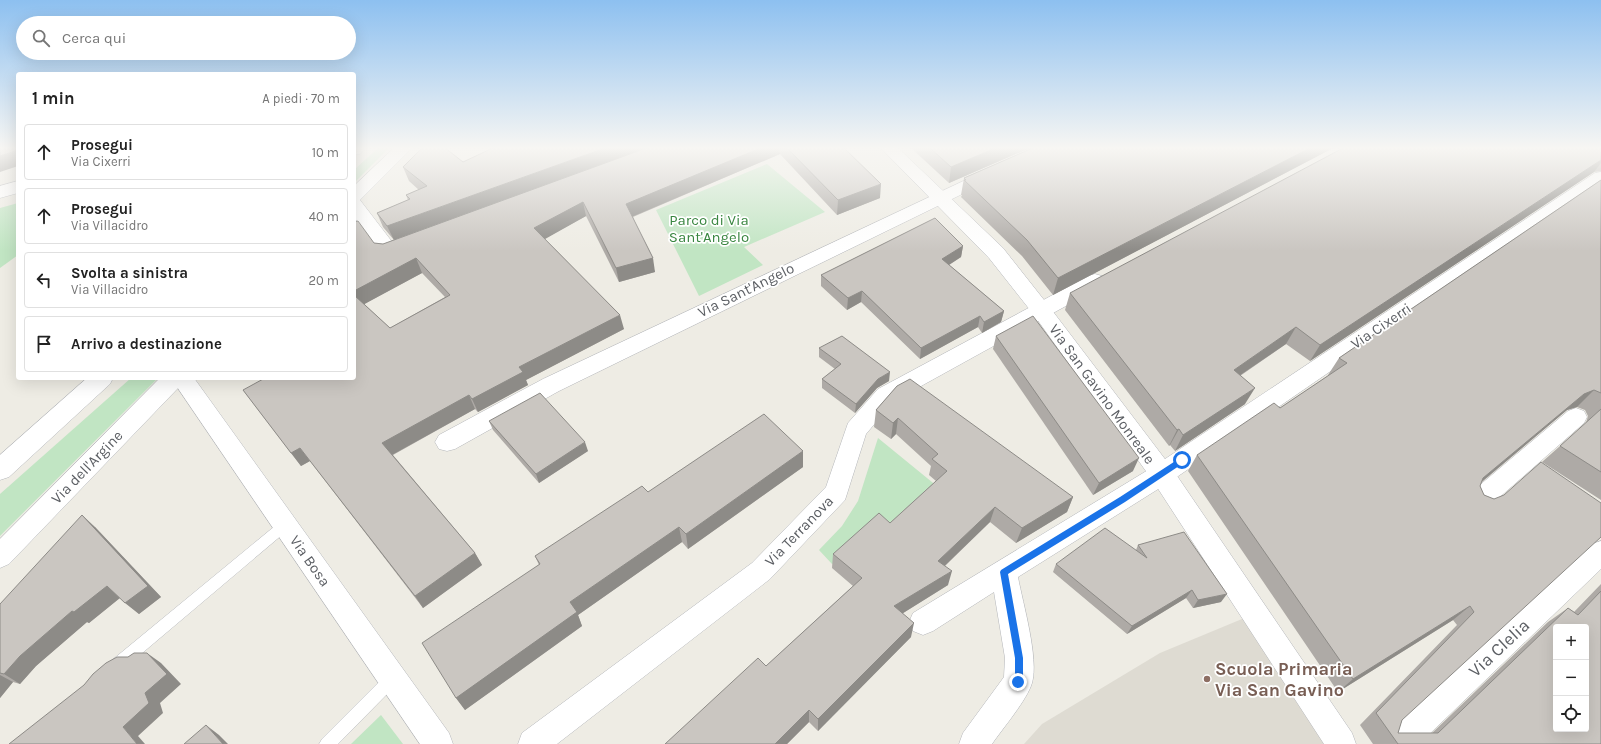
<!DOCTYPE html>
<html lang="it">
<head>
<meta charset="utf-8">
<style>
	body { margin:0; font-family:Karla,sans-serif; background:#f2f2f2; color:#222 }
	.controls { position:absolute; right:12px; bottom:12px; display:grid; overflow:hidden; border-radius:4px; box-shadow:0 4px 16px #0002 }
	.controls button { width:36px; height:36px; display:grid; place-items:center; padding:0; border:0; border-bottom:1px solid #e0e0e0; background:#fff; color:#222; font:20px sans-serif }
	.stop { position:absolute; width:12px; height:12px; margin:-9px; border:3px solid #1a73e8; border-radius:50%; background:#fff }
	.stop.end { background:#1a73e8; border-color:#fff; box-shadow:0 1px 4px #0008 }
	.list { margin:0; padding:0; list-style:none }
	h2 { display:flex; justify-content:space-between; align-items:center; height:52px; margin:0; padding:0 16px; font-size:17px }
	h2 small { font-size:13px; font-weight:400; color:#767676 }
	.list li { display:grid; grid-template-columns:26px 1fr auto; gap:12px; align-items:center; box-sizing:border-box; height:56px; margin:0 8px 8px; padding:0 8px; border:1px solid #e0e0e0; border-radius:4px }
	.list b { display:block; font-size:15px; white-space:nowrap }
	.list p { margin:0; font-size:13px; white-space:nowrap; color:#767676 }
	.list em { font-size:13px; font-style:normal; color:#767676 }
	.icon { flex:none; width:22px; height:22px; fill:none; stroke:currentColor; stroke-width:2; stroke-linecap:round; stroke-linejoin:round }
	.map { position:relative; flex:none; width:1601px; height:744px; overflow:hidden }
	.search { position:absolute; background:#fff; box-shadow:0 4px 16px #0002; left:16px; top:16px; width:340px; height:44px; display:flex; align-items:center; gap:10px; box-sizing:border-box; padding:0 14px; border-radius:22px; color:#767676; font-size:15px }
	.panel { position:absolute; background:#fff; box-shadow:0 4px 16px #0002; left:16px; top:72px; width:340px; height:308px; border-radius:4px }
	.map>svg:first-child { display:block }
	.education { fill:#dedbd2 }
	.green { fill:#c1e5c3 }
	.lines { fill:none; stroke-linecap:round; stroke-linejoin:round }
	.service-casing { stroke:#b4b6ba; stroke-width:1 }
	.minor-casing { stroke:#b4b6ba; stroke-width:1 }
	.tertiary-casing { stroke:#b4b6ba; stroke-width:1 }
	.service { fill:#fff; fill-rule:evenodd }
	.minor { fill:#fff; fill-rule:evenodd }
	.tertiary { fill:#fff; fill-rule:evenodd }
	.wall { fill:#aeaaa6; fill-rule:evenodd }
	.shaded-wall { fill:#8d8b87 }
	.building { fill:#cac6c1; stroke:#8d8b87; fill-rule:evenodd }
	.route { fill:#1a73e8 }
	.education-dot { fill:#8d6e63; stroke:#fff; stroke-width:1.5 }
	.labels { text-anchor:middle; stroke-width:3.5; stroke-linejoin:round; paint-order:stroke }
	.park-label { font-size:15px; fill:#398640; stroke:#fff }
	.street-label { font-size:15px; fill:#5c5f64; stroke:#fff }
	.near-street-label { font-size:18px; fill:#5c5f64; stroke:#fff }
	.near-education-label { font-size:18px; font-weight:bold; fill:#785e54; stroke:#fff; text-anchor:start }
</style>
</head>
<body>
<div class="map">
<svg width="1601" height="744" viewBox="0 0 1601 744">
	<rect width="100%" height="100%" fill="#eeece4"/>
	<!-- education -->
	<path class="education" d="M1254 614 1341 744H1024L1042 724 1160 653Z"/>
	<!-- green -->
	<g class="green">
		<path d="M379 147H390L354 183V170Z"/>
		<path d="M767 164 825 212 744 247 763 265 699 296 656 210Z"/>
		<path d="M18 203V255L0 268V208Z"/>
		<path d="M131 378H158L0 536V494Z"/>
		<path d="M878 438 938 487 889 534 832 564 819 550 842 526 858 501Z"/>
		<path d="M381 715 403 744H351Z"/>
	</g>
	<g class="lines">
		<defs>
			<g id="service">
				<path d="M285 520 289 521 291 525 289 529 121 671 116 673 111 671 109 666 111 661 281 521Z"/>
				<path d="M392 672 397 674 399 679 397 684 338 744H319L322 739 387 674Z"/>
			</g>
			<g id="minor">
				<path d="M989 169 995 170 998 174 995 178 559 391 455 449 447 451 439 449 435 442 439 435 543 379Z"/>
				<path d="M1601 172V185L1171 481 1018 577C1023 604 1039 658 1032 683 1027 700 1003 728 992 744H959L963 733 1004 677 1005 658 994 592 933 631 923 635 913 631 909 622 913 613 1153 467 1595 173Z"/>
				<path d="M18 181V193L0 198V186Z"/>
				<path d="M354 198 360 200 393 243 409 238 416 240 419 244C413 253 392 258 382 256L354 217Z"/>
				<path d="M1095 274 1102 276 1105 281 1102 286 894 401 866 434 845 500 770 579 557 744H518L522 733 752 563 826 487 848 423 878 389 1088 276Z"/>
				<path d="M171 378H194L449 733 453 744H420Z"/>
				<path d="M1576 408 1584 411 1587 417 1584 423 1486 509 1477 513 1468 509 1465 502 1468 495 1568 411Z"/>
				<path d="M1601 541V569L1419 744H1382L1386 733 1592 544Z"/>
			</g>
			<g id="tertiary">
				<path d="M354 147H367L360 154 354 155Z"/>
				<path d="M395 147H413L360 200 354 202V186Z"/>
				<path d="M880 147H897L1003 248 1048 305 1171 467 1352 733 1356 744H1324L1153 481 1034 315 989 258Z"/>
				<path d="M87 378H113L110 384 9 477 0 480V455Z"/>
				<path d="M160 378H185L182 384 9 564 0 568V539Z"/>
			</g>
		</defs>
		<!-- service casing -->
		<use href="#service" class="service-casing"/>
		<!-- minor casing -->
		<use href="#minor" class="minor-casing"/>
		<!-- tertiary casing -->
		<use href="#tertiary" class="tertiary-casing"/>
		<!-- service -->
		<use href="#service" class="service"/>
		<!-- minor -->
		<use href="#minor" class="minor"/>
		<!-- tertiary -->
		<use href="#tertiary" class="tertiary"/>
	</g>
	<!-- wall -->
	<g class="wall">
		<path d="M649 147H843L880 198 837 215 780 154 633 217 655 272 619 282 586 216 544 239 624 329 526 380 528 385 478 412 475 409 393 455 475 553 482 565 423 608 310 461 301 466 243 390 354 378V222L374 243 383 244ZM422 273 445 297 390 328 364 304Z"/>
		<path d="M910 147H1032L949 183Z"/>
		<path d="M1035 147H1335L1053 295 1022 256 961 197 962 195H961L964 178Z"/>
		<path d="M1601 147V171L1594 172 1310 361 1286 344 1240 376 1245 404 1175 451 1170 445 1169 446 1065 310 1070 293Z"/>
		<path d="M463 162 394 240 383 227 377 213 408 200 406 195 419 190 409 181 403 167Z"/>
		<path d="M1601 180V500L1542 462 1586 423 1588 416 1585 410 1577 407 1567 410 1482 482 1480 486 1484 495 1494 499 1601 503 1402 720 1398 733H1432L1548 622 1568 608 1574 612 1601 584V744H1373L1360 725 1457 625 1453 620 1338 692 1188 471 1197 455 1280 408 1329 375H1328L1339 358Z"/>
		<path d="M963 246 961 257 949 265 1004 311 1001 322 982 333 978 327 920 359 861 302 847 310 821 286V275Z"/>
		<path d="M996 336 1133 471 1093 495 993 349Z"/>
		<path d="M819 348 889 381 877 388 855 413 822 388V379L835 369 819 357Z"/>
		<path d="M897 386 1073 497 1067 512 1016 543 990 522 945 566 948 585 903 613 911 637 818 731 809 722 787 744H665L766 666 853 586 832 568 833 554 890 523 936 481 929 475 931 466 896 434 891 439 874 427 876 410Z"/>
		<path d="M489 421 588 451 539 483 493 430Z"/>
		<path d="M803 451V467L688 549 682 542 578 615 582 626 465 710 456 698 539 565 535 556 648 492Z"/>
		<path d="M95 527 161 597 139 614 120 598 89 623 87 622 36 666 20 684 13 682 0 698V604Z"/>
		<path d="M1138 545 1221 602 1193 608 1186 598 1127 634 1053 572 1056 564 1136 550Z"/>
	</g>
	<!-- shaded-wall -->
	<g class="shaded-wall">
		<path d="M608 147H649L394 240 387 226Z"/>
		<path d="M763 147H779L780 154 629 218 626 204Z"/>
		<path d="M998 147H1032L949 183 951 167Z"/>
		<path d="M1312 147H1335L1053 295 1058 278Z"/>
		<path d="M18 150V166L0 172V156Z"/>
		<path d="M1601 160V163L1594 172 1310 361 1320 345Z"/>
		<path d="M881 184 880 198 837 215 838 200Z"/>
		<path d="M583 202 586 216 538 243 534 228Z"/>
		<path d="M963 246 961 257 941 270 942 259Z"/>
		<path d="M416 258 422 273 359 307 354 297V291Z"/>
		<path d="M653 258 655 272 619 282 616 268Z"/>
		<path d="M862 291 861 302 847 310 848 298Z"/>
		<path d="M1004 311 1001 322 982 333 984 322Z"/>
		<path d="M620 315 624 329 526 380 528 385 478 412 472 399 519 367Z"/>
		<path d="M980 316 978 327 920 359 921 348Z"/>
		<path d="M1296 327 1286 344 1224 386 1234 370Z"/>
		<path d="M890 372 889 381 877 388 855 413 856 404 878 379Z"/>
		<path d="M1255 388 1245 404 1175 451 1183 435Z"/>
		<path d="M1594 390 1577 407 1567 410 1467 494 1483 478 1584 394Z"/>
		<path d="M469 395 475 409 390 456 382 443Z"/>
		<path d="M898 418 896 434 891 439 893 423Z"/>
		<path d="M1179 429 1170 445 1169 446 1177 430Z"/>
		<path d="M585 442 588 451 539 483 536 474Z"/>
		<path d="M300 448 310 461 301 466 291 453Z"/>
		<path d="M803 451V467L688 549 686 534Z"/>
		<path d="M1139 458 1133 471 1093 495 1099 483Z"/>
		<path d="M1073 497 1067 512 1016 543 1022 528Z"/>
		<path d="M995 507 990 522 935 575 938 561Z"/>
		<path d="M82 515 95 527 161 597 139 614 125 603Z"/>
		<path d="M679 527 682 542 578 615 582 626 465 710 456 698 570 602Z"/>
		<path d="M475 553 482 565 423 608 415 596Z"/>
		<path d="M952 571 948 585 892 620 894 606Z"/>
		<path d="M107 586 121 597 89 623 87 622 36 666 20 684 4 674 20 656 72 611Z"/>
		<path d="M1192 590 1186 598 1127 634 1132 626Z"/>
		<path d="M1227 594 1221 602 1193 608 1198 600Z"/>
		<path d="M1470 606 1453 620 1338 692 1353 679Z"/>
		<path d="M914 623 911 637 818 731V719Z"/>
		<path d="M147 653 161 663 181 684 160 703 163 713 138 736 145 744H137L123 727 145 693Z"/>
		<path d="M0 675 13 682 0 698Z"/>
		<path d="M809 710V722L787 744H775Z"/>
		<path d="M206 725 219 735 228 744H223Z"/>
	</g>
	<!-- building -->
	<g class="building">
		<path d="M0 147H18V150L0 156Z"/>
		<path d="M423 147H444L463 162 495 147H608L387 226 377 213 410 199 406 195 427 186 403 167Z"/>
		<path d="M649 147H763L626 204 653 258 616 268 583 202 534 228 620 315 519 367 523 372 472 399 469 395 382 443 475 553 415 596 300 448 291 453 243 390 265 378H354V295L390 328 450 295 416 258 354 291V222L358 221 374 243 383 244Z"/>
		<path d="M786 147H843L881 184 838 200Z"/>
		<path d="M929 147H998L951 167Z"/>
		<path d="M1035 147H1312L1058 278 1027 240 964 180H966L964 178Z"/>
		<path d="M1345 147H1601V160L1320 345 1296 327 1234 370 1255 388 1183 435 1179 429 1177 430 1070 293Z"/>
		<path d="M1601 180V393L1594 390 1584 394 1483 478 1480 486 1484 495 1494 499 1504 495 1541 462 1601 503V537L1402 720 1398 733H1438L1568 608 1578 615 1601 591V744H1398L1376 713 1474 612 1470 606 1353 679 1197 455 1274 403 1280 408 1347 363 1339 358ZM1556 627H1586V729H1556Z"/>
		<path d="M935 218 963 246 942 259 1004 311 984 322 980 316 921 348 862 291 848 298 821 275Z"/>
		<path d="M1033 316 1139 458 1099 483 996 336Z"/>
		<path d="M842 336 890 372 878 379 856 404 822 379 841 364 819 348Z"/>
		<path d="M910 379 1073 497 1022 528 995 507 938 561 952 571 894 606 914 623 818 719 809 710 775 744H665L758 658 766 666 862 578 833 554 879 513 890 523 947 471 932 459 938 454 898 418 893 423 876 410 897 386Z"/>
		<path d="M540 393 585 442 536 474 489 421Z"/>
		<path d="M1601 409V472L1560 446Z"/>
		<path d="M764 414 803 451 686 534 679 527 570 602 577 612 456 698 422 643 540 564 535 556 642 486 648 492Z"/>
		<path d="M82 515 148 586 125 603 107 586 74 612 72 611 20 656 4 674 0 673V604Z"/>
		<path d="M1105 528 1147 558 1138 545 1184 532 1227 594 1198 600 1192 590 1132 626 1056 564Z"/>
		<path d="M134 653H147L167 674 145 693 149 703 123 727 137 744H9L84 685 93 674 106 663 117 657H128Z"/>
		<path d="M206 725 223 744H184Z"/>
	</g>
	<!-- sky -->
	<linearGradient id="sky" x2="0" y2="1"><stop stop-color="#8dc0f0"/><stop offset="0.59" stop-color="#f7f6f3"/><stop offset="1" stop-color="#f7f6f3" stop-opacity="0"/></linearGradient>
	<rect width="1601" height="251" fill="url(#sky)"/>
	<!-- route -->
	<path class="route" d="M1180 458H1185V462L1125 502 1008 574 1023 658V682L1018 687 1015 685V658L1000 572 1001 570 1120 497Z"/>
	<!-- markers -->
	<circle class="education-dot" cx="1207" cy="679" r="4"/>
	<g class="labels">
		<!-- park labels -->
		<g class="park-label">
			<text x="709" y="225">Parco di Via<tspan x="709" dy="17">Sant'Angelo</tspan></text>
		</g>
		<!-- street labels -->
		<g class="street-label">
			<text transform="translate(746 290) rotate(-26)" y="5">Via Sant'Angelo</text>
			<text transform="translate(1381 326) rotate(-34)" y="5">Via Cixerri</text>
			<text transform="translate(1102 394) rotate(54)" y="5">Via San Gavino Monreale</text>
			<text transform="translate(87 467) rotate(-46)" y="5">Via dell'Argine</text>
			<text transform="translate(799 531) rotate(-46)" y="5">Via Terranova</text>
			<text transform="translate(310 561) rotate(55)" y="5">Via Bosa</text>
		</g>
		<!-- near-street labels -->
		<g class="near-street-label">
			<text transform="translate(1499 648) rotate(-43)" y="6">Via Clelia</text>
		</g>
		<!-- near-education labels -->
		<g class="near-education-label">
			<text x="1215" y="675">Scuola Primaria<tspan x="1215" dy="21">Via San Gavino</tspan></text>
		</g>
	</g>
</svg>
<div class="controls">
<button>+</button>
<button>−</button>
<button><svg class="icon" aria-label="locate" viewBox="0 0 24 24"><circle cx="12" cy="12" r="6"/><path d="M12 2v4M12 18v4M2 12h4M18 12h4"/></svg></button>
</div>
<div class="stop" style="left:1182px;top:460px"></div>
<div class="stop end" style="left:1018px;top:682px"></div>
<div class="search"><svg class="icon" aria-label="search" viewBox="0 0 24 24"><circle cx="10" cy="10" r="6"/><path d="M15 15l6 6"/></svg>Cerca qui</div>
<section class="panel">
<h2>1 min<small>A piedi · 70 m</small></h2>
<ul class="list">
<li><svg class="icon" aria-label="ahead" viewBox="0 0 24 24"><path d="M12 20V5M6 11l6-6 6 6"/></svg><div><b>Prosegui</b><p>Via Cixerri</p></div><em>10 m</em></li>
<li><svg class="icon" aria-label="ahead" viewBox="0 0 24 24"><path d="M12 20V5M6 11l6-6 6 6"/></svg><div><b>Prosegui</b><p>Via Villacidro</p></div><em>40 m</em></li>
<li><svg class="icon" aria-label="left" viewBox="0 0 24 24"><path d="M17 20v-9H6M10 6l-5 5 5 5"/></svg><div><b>Svolta a sinistra</b><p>Via Villacidro</p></div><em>20 m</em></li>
<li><svg class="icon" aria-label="arrive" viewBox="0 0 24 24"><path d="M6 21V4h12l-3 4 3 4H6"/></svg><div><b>Arrivo a destinazione</b></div></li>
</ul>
</section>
</div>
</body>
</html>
